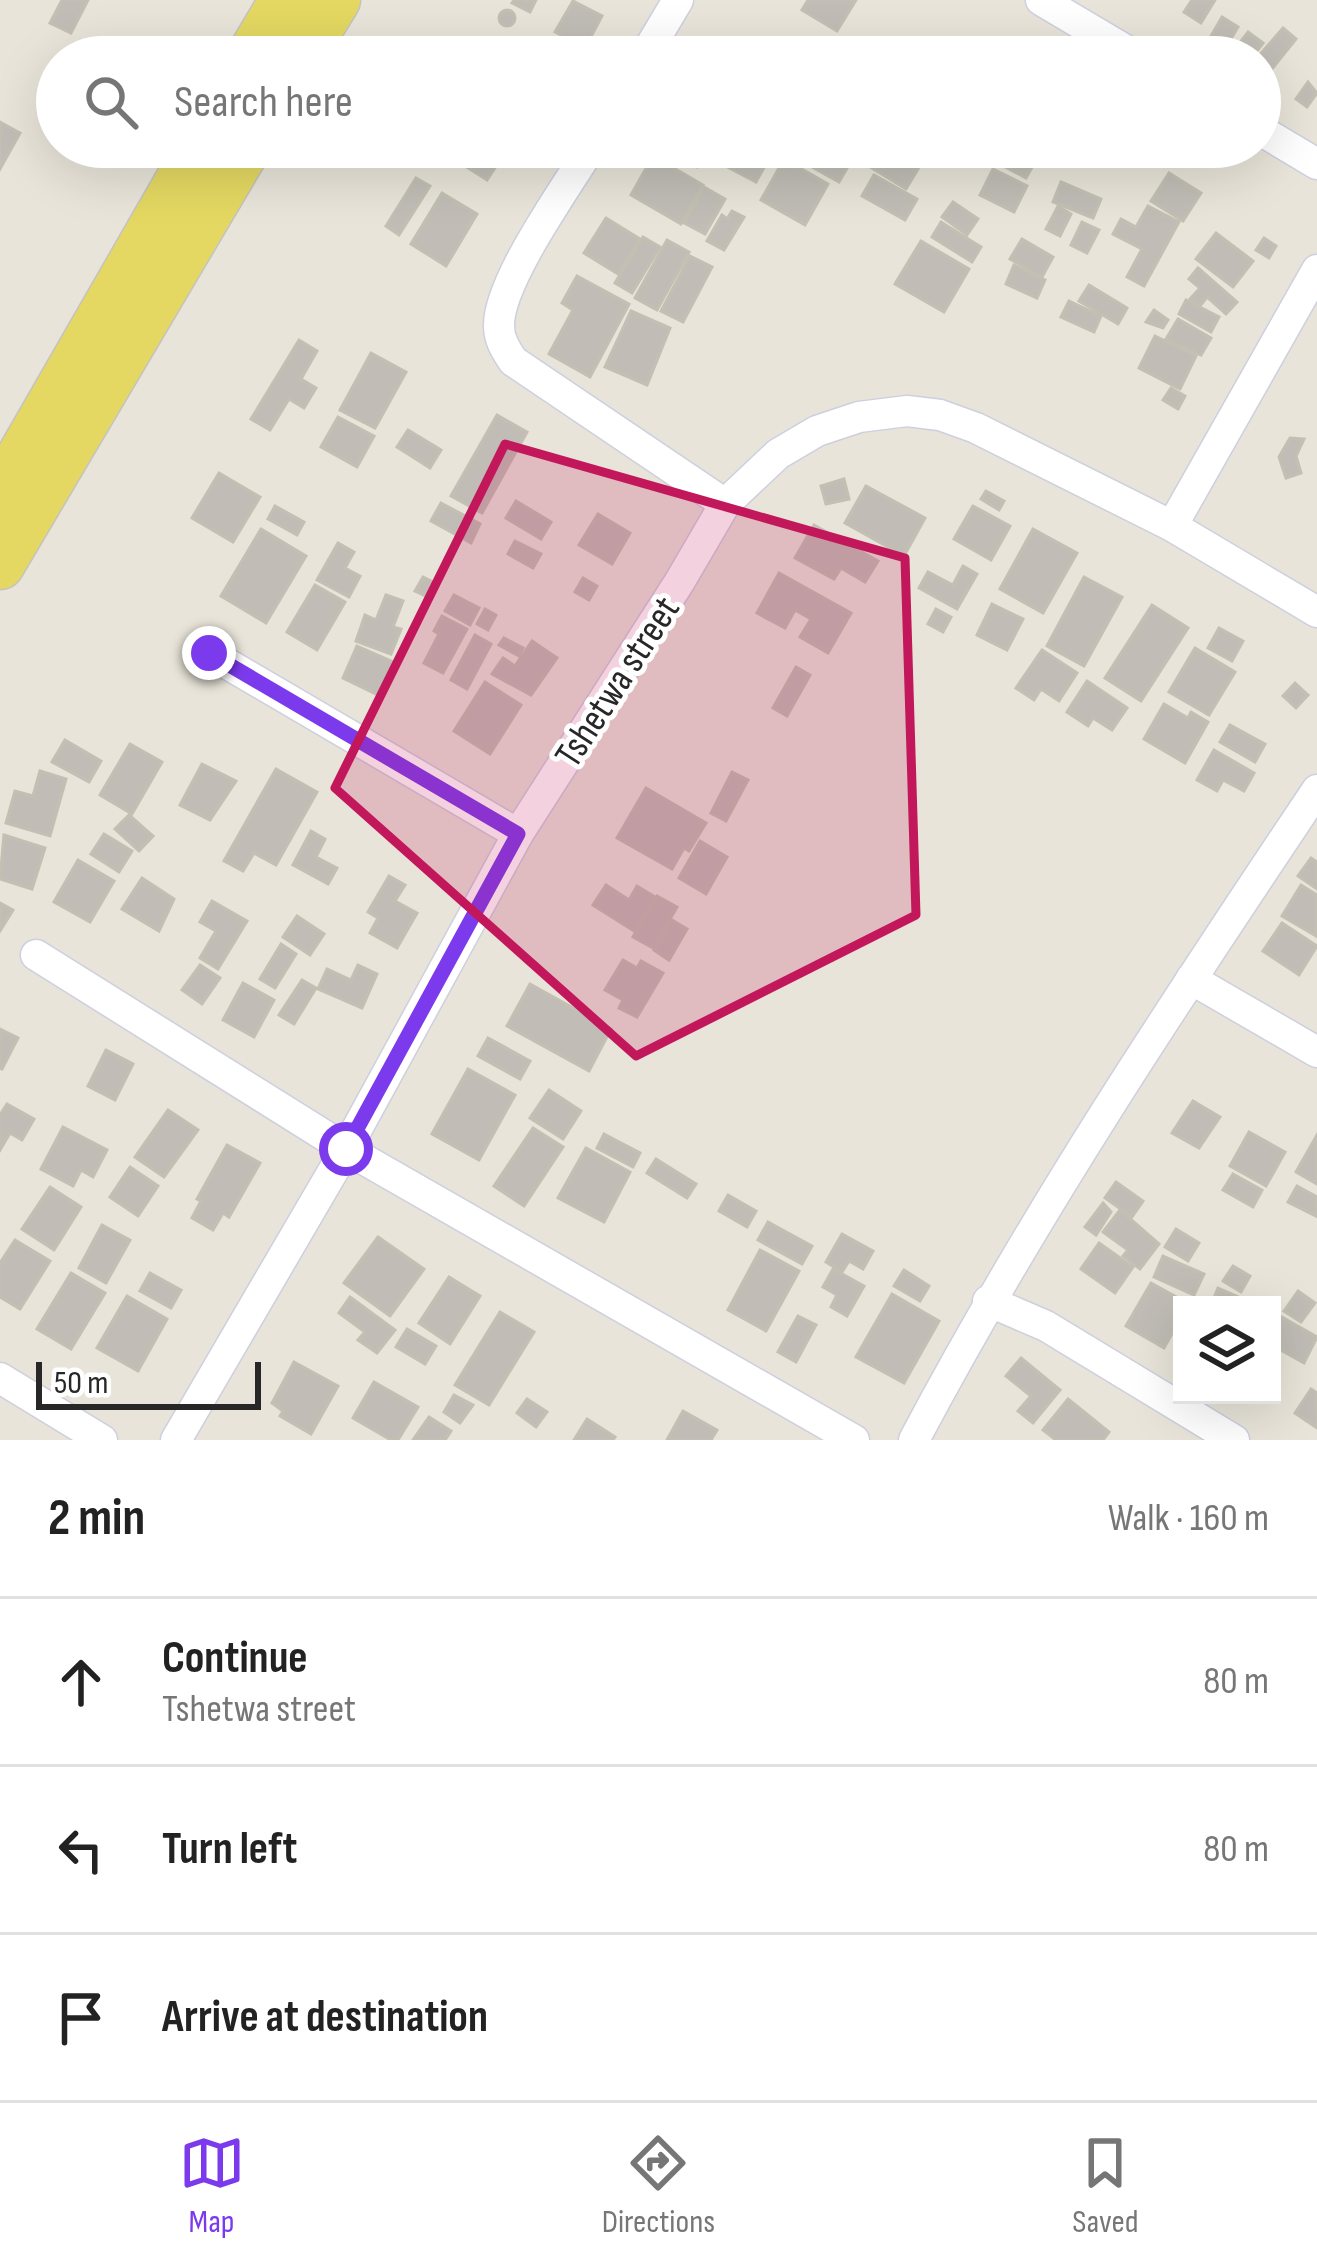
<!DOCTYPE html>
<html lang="en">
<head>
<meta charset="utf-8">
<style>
	body { margin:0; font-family:"Sofia Sans Condensed",sans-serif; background:#f2f2f2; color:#222 }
	.controls { position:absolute; right:36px; bottom:36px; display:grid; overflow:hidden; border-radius:0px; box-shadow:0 12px 48px #0002 }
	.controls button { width:108px; height:108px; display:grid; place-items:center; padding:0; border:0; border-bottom:3px solid #e0e0e0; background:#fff; color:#222; font:60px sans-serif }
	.scale { position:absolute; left:36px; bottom:30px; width:225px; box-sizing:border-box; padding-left:12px; border:6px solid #272727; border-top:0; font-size:33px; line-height:42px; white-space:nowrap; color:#272727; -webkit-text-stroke:9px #fff; paint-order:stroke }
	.stop { position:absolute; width:36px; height:36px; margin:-27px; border:9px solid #7c3aed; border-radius:50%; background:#fff }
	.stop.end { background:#7c3aed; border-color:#fff; box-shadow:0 3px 12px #0008 }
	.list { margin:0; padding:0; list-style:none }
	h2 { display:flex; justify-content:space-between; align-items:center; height:156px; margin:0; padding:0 48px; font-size:51px }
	h2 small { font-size:39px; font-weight:400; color:#767676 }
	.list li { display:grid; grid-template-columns:78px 1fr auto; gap:36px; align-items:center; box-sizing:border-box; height:168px; padding:0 48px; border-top:3px solid #e0e0e0 }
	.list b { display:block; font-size:45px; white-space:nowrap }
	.list p { margin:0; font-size:39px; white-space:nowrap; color:#767676 }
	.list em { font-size:39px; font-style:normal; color:#767676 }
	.icon { flex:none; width:66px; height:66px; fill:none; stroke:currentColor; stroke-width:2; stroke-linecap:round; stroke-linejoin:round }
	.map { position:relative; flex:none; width:1317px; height:1440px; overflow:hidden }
	.search { position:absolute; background:#fff; box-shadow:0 12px 48px #0002; left:36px; right:36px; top:36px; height:132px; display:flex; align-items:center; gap:30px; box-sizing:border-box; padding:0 42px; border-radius:66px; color:#767676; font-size:45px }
	.sheet { height:660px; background:#fff }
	nav { display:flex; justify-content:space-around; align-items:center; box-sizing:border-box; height:168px; border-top:3px solid #e0e0e0; background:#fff; font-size:33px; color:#767676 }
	nav a { display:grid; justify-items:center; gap:6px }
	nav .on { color:#7c3aed }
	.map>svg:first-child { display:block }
	.building { fill:#c1bdb6; stroke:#c3c0b3; stroke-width:3 }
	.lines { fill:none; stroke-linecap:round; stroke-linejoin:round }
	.minor-casing { stroke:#cecfdf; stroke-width:33 }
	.primary-casing { stroke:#c3c3c3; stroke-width:51 }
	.minor { stroke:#fff; stroke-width:30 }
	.primary { stroke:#e4d862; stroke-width:48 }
	.route { stroke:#7c3aed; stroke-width:15 }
	.marked { fill:#c2185b; fill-opacity:0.2; stroke:#c2185b; stroke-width:9; stroke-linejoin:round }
	.labels { text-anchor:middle; stroke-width:10; stroke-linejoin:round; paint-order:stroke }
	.street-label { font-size:39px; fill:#272727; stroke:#fff }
</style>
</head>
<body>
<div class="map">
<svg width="1317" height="1440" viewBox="0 0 1317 1440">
	<rect width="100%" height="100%" fill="#e8e4d9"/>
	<!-- building -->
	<g class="building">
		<path d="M62 0H88L71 33 50 23Z"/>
		<path d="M514 0H536L530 12 512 3Z"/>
		<path d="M808 0H856L837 31 802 10Z"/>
		<path d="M1192 0H1215L1201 23 1184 12Z"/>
		<path d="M573 1 602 16 585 48 555 32Z"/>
		<circle cx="507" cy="18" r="8"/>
		<path d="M1222 17 1238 27 1226 47 1210 38Z"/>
		<path d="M1283 28 1296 39 1267 75 1260 70 1258 57Z"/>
		<path d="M1248 32 1263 43 1252 57H1237L1232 53Z"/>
		<path d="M790 45 806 55 805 57H783Z"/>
		<path d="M1308 82 1317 93 1307 107 1296 99Z"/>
		<path d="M0 122 20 133 0 169Z"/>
		<path d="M422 147H456L445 164Z"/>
		<path d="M469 147H506L508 148 487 180 459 162Z"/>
		<path d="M666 147H695L706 154 697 167Z"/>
		<path d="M726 147H748L746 151 767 162 756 182 718 162Z"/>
		<path d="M788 147H820L850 163 839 182 785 152Z"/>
		<path d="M877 147 918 169 906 189 867 165Z"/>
		<path d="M989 147H1011L1036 160 1026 178 985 156Z"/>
		<path d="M653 156 703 185 681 224 631 195Z"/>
		<path d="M784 159 828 184 805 225 761 200Z"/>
		<path d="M993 169 1027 186 1014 212 980 195Z"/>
		<path d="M1169 173 1201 193 1183 221 1151 201Z"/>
		<path d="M874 175 917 199 905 220 862 196Z"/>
		<path d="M416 178 430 186 399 235 386 226Z"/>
		<path d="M1061 182 1101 199 1093 218 1053 202Z"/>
		<path d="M704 187 725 199 705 234 684 223Z"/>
		<path d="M442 193 477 214 446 266 411 244Z"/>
		<path d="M953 202 978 219 967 235 942 217Z"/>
		<path d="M1058 206 1071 214 1060 236 1046 229Z"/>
		<path d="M1148 206 1179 222 1144 286 1127 277 1142 249 1113 234 1121 219 1136 227Z"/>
		<path d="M732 211 744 217 724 250 707 241 722 215 727 219Z"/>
		<path d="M606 218 640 239 618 274 584 253Z"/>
		<path d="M941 222 981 247 972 262 932 237Z"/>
		<path d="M1082 222 1099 230 1087 253 1071 245Z"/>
		<path d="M1216 233 1253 261 1233 287 1196 259Z"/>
		<path d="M643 237 660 247 632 293 615 283Z"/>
		<path d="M1264 238 1276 246 1269 258 1256 250Z"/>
		<path d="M1022 239 1053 257 1042 277 1010 259Z"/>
		<path d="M667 240 689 252 657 310 635 298Z"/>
		<path d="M921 241 969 269 944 312 895 284Z"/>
		<path d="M690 256 712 267 683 322 661 311Z"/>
		<path d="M1014 265 1045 280 1037 298 1006 284Z"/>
		<path d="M1198 268 1237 302 1226 314 1207 297 1200 306 1190 299 1200 288 1189 279Z"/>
		<path d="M577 276 629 304 590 377 549 354 573 310 562 303Z"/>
		<path d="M1089 285 1127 308 1118 324 1079 301Z"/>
		<path d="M1186 300 1219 317 1211 332 1179 314Z"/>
		<path d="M1069 301 1101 316 1094 332 1061 317Z"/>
		<path d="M1154 310 1168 320 1163 328 1146 322Z"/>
		<path d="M631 311 670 328 647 385 605 367Z"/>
		<path d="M1178 319 1211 338 1201 355 1166 339Z"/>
		<path d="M1155 336 1196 356 1180 389 1139 368Z"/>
		<path d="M299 340 317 351 301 379 316 388 304 408 289 399 270 430 251 419Z"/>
		<path d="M371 353 406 372 375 428 340 410Z"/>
		<path d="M1171 388 1185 396 1178 409 1163 400Z"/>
		<path d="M497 415 527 432 482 513 451 496Z"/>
		<path d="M338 417 374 436 357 467 321 447Z"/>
		<path d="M408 430 441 450 430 468 397 447Z"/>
		<path d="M1290 438 1304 439 1296 456 1301 473 1286 478 1279 457Z"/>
		<path d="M219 473 260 497 233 542 192 518Z"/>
		<path d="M844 479 849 499 826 504 821 486Z"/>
		<path d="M866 486 925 518 904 556 845 523Z"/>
		<path d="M986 491 1004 501 999 510 981 499Z"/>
		<path d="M516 501 551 522 541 539 506 518Z"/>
		<path d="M441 503 480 524 471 543 431 521Z"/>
		<path d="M275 506 304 522 297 535 268 519Z"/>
		<path d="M973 506 1010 526 991 560 954 539Z"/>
		<path d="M598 514 630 533 612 564 579 545Z"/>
		<path d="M814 525 878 561 865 582 841 568 834 579 795 558Z"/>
		<path d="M261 529 306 556 266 623 221 596Z"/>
		<path d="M1033 529 1077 553 1043 613 1000 589Z"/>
		<path d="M515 541 541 554 533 568 508 554Z"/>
		<path d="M338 543 354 552 345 568 360 576 349 597 317 580Z"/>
		<path d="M963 566 977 574 957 609 919 588 928 572 953 585Z"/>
		<path d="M779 573 851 613 828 653 800 637 811 619 795 610 785 628 757 613Z"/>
		<path d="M423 577 433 582 426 596 415 591Z"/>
		<path d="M1084 577 1122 597 1084 666 1047 646Z"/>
		<path d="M583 578 597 586 589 600 575 592Z"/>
		<path d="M315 585 345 602 317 650 287 632Z"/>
		<path d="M386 595 403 601 393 627 401 629 391 654 356 641 365 615 376 620Z"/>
		<path d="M454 595 479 608 470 625 445 611Z"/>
		<path d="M992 604 1023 619 1007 650 977 635Z"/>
		<path d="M1152 605 1188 628 1141 701 1105 678Z"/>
		<path d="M485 609 496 615 488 630 477 624Z"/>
		<path d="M936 609 951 617 943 632 928 624Z"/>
		<path d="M442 616 467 629 443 673 424 663 439 634 434 631Z"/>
		<path d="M1219 628 1243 641 1232 661 1208 648Z"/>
		<path d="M475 635 491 644 467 689 451 680Z"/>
		<path d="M504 638 523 648 519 656 499 645Z"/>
		<path d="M532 641 557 658 531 695 492 674 503 658 515 666Z"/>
		<path d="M357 646 398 664 382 697 343 678Z"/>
		<path d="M1195 648 1235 672 1209 715 1169 692Z"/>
		<path d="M1042 650 1077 673 1059 701 1041 689 1034 700 1016 688Z"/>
		<path d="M796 667 810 675 787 716 773 708Z"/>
		<path d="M1087 681 1127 708 1112 730 1093 718 1088 726 1067 712Z"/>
		<path d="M485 682 521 705 490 754 454 731Z"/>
		<path d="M1295 683 1308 695 1296 708 1283 696Z"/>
		<path d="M1164 704 1188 718 1191 712 1208 722 1185 763 1144 739Z"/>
		<path d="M1230 725 1265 744 1255 762 1220 742Z"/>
		<path d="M65 740 101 761 89 782 52 762Z"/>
		<path d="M130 744 162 762 132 814 100 795Z"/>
		<path d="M1214 750 1254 773 1244 791 1223 780 1217 791 1197 780Z"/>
		<path d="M202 764 236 781 210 820 180 805Z"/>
		<path d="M276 769 317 792 276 865 254 853 243 871 224 861Z"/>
		<path d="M40 771 66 779 50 836 6 823 15 791 33 796Z"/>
		<path d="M732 772 748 780 726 821 711 813Z"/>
		<path d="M646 788 706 823 689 851 684 848 672 869 617 838Z"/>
		<path d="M129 815 153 836 139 851 115 829Z"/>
		<path d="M311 831 325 839 316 857 337 868 328 884 293 865Z"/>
		<path d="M104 834 132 851 119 872 91 854Z"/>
		<path d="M4 835 45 848 32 889 0 879Z"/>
		<path d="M700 841 727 857 706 894 679 878Z"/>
		<path d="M1311 858 1317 862V889L1298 876Z"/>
		<path d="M78 860 114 881 90 922 54 902Z"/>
		<path d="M389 876 405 885 395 901 417 913 397 948 370 933 378 918 368 912Z"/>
		<path d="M142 878 174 899 159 931 122 909Z"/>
		<path d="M606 885 629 900 637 886 655 897 634 931 593 905Z"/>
		<path d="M1301 885 1317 895 1316 936 1282 916Z"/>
		<path d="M657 896 677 907 653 948 633 937Z"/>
		<path d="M212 901 247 921 218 969 200 958 216 931 200 922Z"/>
		<path d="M0 903 13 910 0 931Z"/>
		<path d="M297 916 324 934 310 955 283 937Z"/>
		<path d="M672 920 687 929 669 960 654 950Z"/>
		<path d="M1282 923 1317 946 1299 975 1263 951Z"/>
		<path d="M281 944 296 954 275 988 260 979Z"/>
		<path d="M623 960 637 968 641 961 663 973 637 1017 619 1008 623 1000 605 990Z"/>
		<path d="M200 965 220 978 202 1004 182 990Z"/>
		<path d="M358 965 377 974 362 1008 318 989 327 969 351 980Z"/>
		<path d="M302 980 316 988 294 1024 279 1015Z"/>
		<path d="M243 983 274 1000 254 1037 223 1020Z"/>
		<path d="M530 984 611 1029 589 1071 507 1026Z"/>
		<path d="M0 1029 18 1038 2 1069 0 1068Z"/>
		<path d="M488 1038 530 1061 520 1079 478 1056Z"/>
		<path d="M106 1050 133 1064 115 1100 88 1086Z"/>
		<path d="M468 1069 515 1095 479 1160 432 1134Z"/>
		<path d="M549 1090 581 1111 563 1139 530 1118Z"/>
		<path d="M1193 1101 1220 1117 1199 1148 1172 1133Z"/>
		<path d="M7 1104 34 1119 22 1140 10 1133 0 1150V1115Z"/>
		<path d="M168 1110 198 1130 164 1177 135 1157Z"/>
		<path d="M63 1127 107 1150 93 1177 81 1170 73 1186 41 1169Z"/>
		<path d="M533 1128 563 1147 524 1206 494 1186Z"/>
		<path d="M1249 1132 1285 1152 1266 1186 1230 1166Z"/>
		<path d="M604 1134 640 1153 633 1167 597 1148Z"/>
		<path d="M1317 1135V1184L1296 1172Z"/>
		<path d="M227 1145 260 1163 229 1217 223 1213 213 1230 192 1218 201 1201 197 1199Z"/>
		<path d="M586 1148 630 1172 604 1222 558 1198Z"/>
		<path d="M656 1159 696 1184 687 1198 647 1173Z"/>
		<path d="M130 1167 158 1186 138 1216 110 1197Z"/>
		<path d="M1233 1174 1262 1190 1253 1207 1223 1190Z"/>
		<path d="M1116 1182 1143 1201 1132 1217 1105 1198Z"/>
		<path d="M1297 1186 1317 1197 1316 1216 1288 1202Z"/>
		<path d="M50 1187 81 1207 54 1250 22 1229Z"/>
		<path d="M728 1195 756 1211 747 1227 719 1211Z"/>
		<path d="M1103 1203 1111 1212 1096 1235 1085 1227Z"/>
		<path d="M1120 1210 1159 1244 1140 1269 1123 1256 1128 1250 1103 1232Z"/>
		<path d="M768 1222 812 1246 802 1264 758 1240Z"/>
		<path d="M102 1225 130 1240 106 1283 79 1268Z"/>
		<path d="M1176 1229 1199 1243 1188 1261 1165 1247Z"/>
		<path d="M842 1234 873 1251 863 1269 849 1261 842 1272 826 1262Z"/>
		<path d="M378 1237 424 1269 390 1316 344 1283Z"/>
		<path d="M15 1240 50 1261 20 1309 0 1297V1263Z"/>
		<path d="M1099 1243 1133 1267 1115 1293 1081 1269Z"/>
		<path d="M760 1250 799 1271 766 1331 728 1310Z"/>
		<path d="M1163 1256 1204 1274 1194 1295 1154 1277Z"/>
		<path d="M1233 1266 1250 1276 1241 1292 1223 1281Z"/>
		<path d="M833 1269 864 1286 847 1316 831 1307 837 1295 823 1287Z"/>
		<path d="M904 1270 929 1286 920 1301 894 1286Z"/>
		<path d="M71 1273 105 1293 71 1349 37 1329Z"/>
		<path d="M150 1273 181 1290 171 1308 140 1291Z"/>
		<path d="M449 1277 480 1296 450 1344 419 1323Z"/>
		<path d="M1151 1283 1189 1304 1182 1305V1316L1164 1348 1126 1326Z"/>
		<path d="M1218 1288 1250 1302 1249 1305H1211Z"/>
		<path d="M1298 1291 1315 1303 1301 1322 1284 1311Z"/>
		<path d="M892 1294 939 1321 904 1383 856 1357Z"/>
		<path d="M127 1296 167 1319 138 1371 97 1348Z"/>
		<path d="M350 1297 395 1330 377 1353 358 1340 365 1332 339 1313Z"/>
		<path d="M500 1312 534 1332 489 1405 455 1385Z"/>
		<path d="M798 1316 816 1325 796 1362 778 1352Z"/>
		<path d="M1280 1316 1317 1337 1304 1363 1272 1345V1329Z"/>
		<path d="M407 1329 436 1346 425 1364 396 1347Z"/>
		<path d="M1021 1358 1060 1390 1033 1423 1018 1411 1031 1396 1006 1376Z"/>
		<path d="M294 1362 338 1386 311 1434 280 1416 283 1411 272 1403Z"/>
		<path d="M374 1382 418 1407 398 1440H391L353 1418Z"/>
		<path d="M1311 1389 1317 1393V1428L1295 1413Z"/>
		<path d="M454 1395 473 1405 460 1423 444 1412Z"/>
		<path d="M527 1399 547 1412 536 1427 517 1413Z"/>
		<path d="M1068 1399 1109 1432 1103 1440H1056L1043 1430Z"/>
		<path d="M683 1411 717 1430 711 1440H667Z"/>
		<path d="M429 1417 451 1431 445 1440H413Z"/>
		<path d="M587 1419 615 1437 613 1440H574Z"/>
	</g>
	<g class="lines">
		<defs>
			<g id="minor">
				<path d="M1041 0 1137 57"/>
				<path d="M644 57 678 0"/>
				<path d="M1260 130 1317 164"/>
				<path d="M591 147C566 188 498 282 499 326 499 340 506 350 513 361L725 504"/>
				<path d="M1172 526 1317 270"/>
				<path d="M209 653 518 834"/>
				<path d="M36 955 346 1149 854 1440"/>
				<path d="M1191 979 1317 1052"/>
				<path d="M988 1301 1046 1326 1234 1440"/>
				<path d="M0 1378 102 1440"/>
				<path d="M176 1440 346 1149 518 834 680 581 725 504 778 454 817 431 859 417 907 411 940 415 976 428 1172 526 1317 612"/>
				<path d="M914 1440C1033 1215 1175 1002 1317 790"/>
			</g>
			<g id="primary">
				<path d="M250 57 284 0"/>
				<path d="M301 57 336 0"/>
				<path d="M0 493 199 147"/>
				<path d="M0 565 247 147"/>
			</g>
		</defs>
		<!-- minor casing -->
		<use href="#minor" class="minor-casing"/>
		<!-- primary casing -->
		<use href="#primary" class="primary-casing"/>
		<!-- minor -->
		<use href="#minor" class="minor"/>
		<!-- primary -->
		<use href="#primary" class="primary"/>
	</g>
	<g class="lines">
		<!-- route -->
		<path class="route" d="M209 653 518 834 346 1149"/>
	</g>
	<!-- marked area -->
	<path class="marked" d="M505 444 905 558 916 915 636 1056 335 788Z"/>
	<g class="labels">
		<!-- street labels -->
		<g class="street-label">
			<text transform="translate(616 681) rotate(-57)" y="14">Tshetwa street</text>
		</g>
	</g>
</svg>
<div class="controls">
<button><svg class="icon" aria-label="layers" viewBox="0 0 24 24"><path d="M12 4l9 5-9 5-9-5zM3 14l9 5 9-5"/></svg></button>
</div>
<div class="scale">50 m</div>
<div class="stop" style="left:346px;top:1149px"></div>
<div class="stop end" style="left:209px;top:653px"></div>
<div class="search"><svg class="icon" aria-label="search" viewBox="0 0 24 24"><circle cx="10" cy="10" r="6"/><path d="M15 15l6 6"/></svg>Search here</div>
</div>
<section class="sheet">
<h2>2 min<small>Walk · 160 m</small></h2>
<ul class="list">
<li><svg class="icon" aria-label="ahead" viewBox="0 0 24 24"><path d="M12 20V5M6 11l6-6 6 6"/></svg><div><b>Continue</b><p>Tshetwa street</p></div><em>80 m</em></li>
<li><svg class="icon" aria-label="left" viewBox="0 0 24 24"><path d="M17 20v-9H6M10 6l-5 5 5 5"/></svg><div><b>Turn left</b></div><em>80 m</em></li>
<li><svg class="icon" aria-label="arrive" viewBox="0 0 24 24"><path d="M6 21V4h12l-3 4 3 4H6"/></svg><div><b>Arrive at destination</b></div></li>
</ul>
</section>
<nav>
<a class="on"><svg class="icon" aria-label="map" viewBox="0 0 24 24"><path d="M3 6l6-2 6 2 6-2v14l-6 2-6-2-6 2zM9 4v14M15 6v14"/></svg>Map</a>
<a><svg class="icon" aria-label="directions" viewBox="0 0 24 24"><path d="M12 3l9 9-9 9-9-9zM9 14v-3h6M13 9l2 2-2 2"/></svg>Directions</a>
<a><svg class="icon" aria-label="saved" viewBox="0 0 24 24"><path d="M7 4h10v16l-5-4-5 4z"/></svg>Saved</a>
</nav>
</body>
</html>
